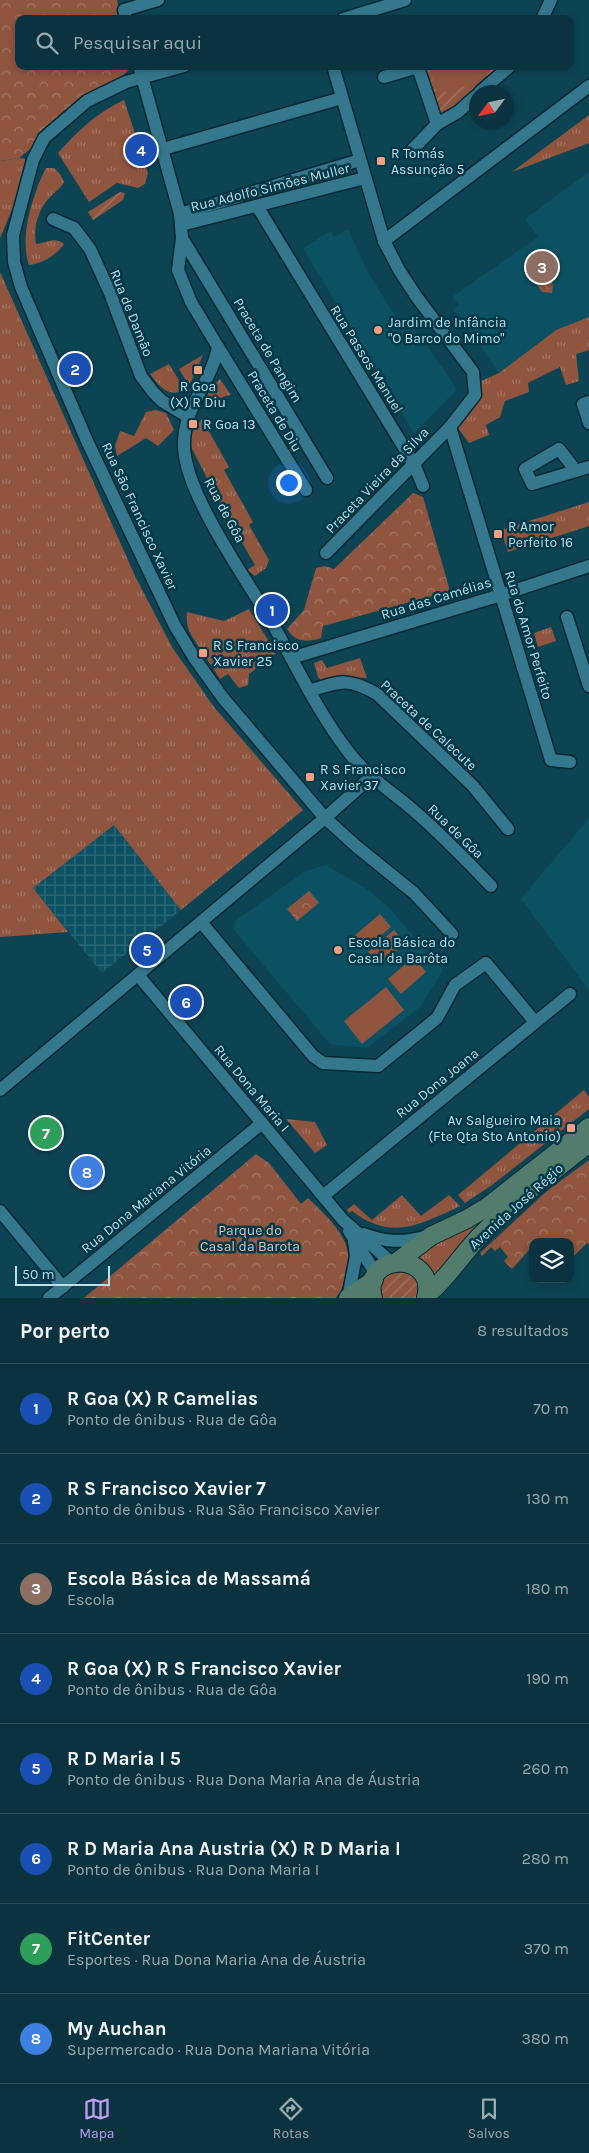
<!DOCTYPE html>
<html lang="pt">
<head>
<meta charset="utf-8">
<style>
	body { margin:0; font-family:Karla,sans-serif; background:#183f4a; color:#f1f3f6 }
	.controls { position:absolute; right:15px; bottom:15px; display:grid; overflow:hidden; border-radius:10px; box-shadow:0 2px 8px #0003 }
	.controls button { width:45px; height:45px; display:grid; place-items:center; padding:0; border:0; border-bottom:1px solid #2a4e59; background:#0a333f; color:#f1f3f6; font:25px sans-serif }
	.compass { position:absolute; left:469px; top:85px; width:45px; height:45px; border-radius:50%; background:#0a333f; box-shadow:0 2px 8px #0003; rotate:237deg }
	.scale { position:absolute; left:15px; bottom:12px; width:95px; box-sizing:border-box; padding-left:5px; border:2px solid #bedeea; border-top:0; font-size:14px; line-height:18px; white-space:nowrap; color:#bedeea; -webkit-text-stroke:4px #003949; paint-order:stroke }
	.you { position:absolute; left:288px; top:482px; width:18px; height:18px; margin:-12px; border:4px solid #fff; border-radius:50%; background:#1a73e8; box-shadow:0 0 0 8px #1a73e833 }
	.badge { display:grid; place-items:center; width:32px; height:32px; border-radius:50%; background:#bca0f2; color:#fff; font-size:16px; font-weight:700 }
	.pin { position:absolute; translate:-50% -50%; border:2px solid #fff; box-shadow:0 1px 5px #0006 }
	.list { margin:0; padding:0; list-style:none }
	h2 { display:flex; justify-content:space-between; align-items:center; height:65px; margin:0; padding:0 20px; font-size:21px }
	h2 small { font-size:16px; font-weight:400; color:#99aab0 }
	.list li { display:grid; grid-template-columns:32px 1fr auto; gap:15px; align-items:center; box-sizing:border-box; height:90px; padding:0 20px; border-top:1px solid #2a4e59 }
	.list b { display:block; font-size:19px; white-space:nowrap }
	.list p { margin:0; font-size:16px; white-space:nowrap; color:#99aab0 }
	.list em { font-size:16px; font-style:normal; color:#99aab0 }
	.icon { flex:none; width:28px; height:28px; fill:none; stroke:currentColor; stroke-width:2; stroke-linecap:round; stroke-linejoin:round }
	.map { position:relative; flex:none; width:589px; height:1298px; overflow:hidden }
	.search { position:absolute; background:#0a333f; box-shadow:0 2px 8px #0003; left:15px; right:15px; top:15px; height:55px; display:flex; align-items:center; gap:12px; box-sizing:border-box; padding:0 18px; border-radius:10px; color:#99aab0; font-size:19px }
	.sheet { height:785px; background:#0a333f }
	nav { display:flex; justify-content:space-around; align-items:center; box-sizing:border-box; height:70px; border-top:1px solid #2a4e59; background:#0a333f; font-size:14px; color:#99aab0 }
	nav a { display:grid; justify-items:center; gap:2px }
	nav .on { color:#bca0f2 }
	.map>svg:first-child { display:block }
	.built { fill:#0c5163 }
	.industrial { fill:url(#industrial-grid) }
	.grass { fill:url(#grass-tufts) }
	.park { fill:url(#park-crowns) }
	.garden { fill:url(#garden-furrows) }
	.pitch { fill:#8f553f }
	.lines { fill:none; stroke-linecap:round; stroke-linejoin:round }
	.street-casing { stroke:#032934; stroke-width:15 }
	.secondary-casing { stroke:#032934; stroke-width:20 }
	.street { stroke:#35788e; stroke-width:12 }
	.secondary { stroke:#527c6c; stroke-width:18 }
	.poi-dot { fill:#f2a080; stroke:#003949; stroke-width:2 }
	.labels { text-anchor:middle; stroke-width:5; stroke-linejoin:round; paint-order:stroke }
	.poi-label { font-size:14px; fill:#bedeea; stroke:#003949; text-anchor:start }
	.street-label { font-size:14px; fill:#bedeea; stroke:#003949 }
	.park-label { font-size:14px; fill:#efbba8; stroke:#003949 }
</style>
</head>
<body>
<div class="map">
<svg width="589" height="1298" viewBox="0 0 589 1298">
	<defs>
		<pattern id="industrial-grid" width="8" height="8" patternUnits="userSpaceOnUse" patternTransform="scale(1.25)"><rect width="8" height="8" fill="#0c5163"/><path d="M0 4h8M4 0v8" fill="none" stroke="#2e6a7a"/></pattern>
		<pattern id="grass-tufts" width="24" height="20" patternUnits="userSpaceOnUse" patternTransform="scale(1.25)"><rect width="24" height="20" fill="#8f553f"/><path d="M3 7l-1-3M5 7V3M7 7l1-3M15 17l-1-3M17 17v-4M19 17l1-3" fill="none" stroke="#a27564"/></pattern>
		<pattern id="park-crowns" width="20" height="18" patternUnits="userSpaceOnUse" patternTransform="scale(1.25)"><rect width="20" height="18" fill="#8f553f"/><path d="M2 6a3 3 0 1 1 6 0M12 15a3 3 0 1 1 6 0" fill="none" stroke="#a27564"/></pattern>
		<pattern id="garden-furrows" width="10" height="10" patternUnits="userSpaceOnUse" patternTransform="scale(1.25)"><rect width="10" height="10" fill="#8f553f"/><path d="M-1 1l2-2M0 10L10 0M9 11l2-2" fill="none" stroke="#a27564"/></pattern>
	</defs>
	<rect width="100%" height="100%" fill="#0d4454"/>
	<!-- built -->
	<g class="built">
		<path d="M589 172V316L556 330 499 373 454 309 459 305 452 297 538 237 525 219Z"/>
		<path d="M348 229 367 271 405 332 413 327 454 384 456 390 414 433 303 248 331 231 334 237Z"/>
		<path d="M589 818V990L521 899Z"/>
		<path d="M326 865 368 890 391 910 443 970 421 1006 367 1048 330 1044 234 930 235 921 306 871Z"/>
	</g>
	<!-- industrial -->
	<path class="industrial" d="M114 825 181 910 102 973 33 888Z"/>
	<!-- grass -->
	<g class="grass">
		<path d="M124 100 148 173 145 184 138 188 117 183 89 202 58 153C77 131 98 112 124 100Z"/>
		<path d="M589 115V143L512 172Z"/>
		<path d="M19 158 33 160 0 238V161Z"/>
		<path d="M46 168H54L60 174 64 182C60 189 56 191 51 196 38 209 33 227 36 244 46 243 54 236 64 244 57 255 41 264 29 265 19 237 33 194 46 168Z"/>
		<path d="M0 272 135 576 172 647 214 707 303 810 181 910 114 825 33 888 68 932 0 937Z"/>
		<path d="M589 317V350L576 354 579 381 566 385 560 367 528 383 529 392 505 401 500 417 486 425 489 435 469 443 458 428 477 401 481 381 499 373 556 330Z"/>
		<path d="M203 355 190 384H188L179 369Z"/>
		<path d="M169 364 185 390C168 398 160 387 150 374Z"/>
		<path d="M220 379 231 395 225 396 207 408 204 402 211 388Z"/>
		<path d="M156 410 166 413 174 430 158 446 146 438 117 456 115 446 120 431 134 436 146 412Z"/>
		<path d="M202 419 229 467 224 470 253 522 249 525 269 560 266 568 255 576 247 570 255 565 211 489 205 474 187 439Z"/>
		<path d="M589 502V526L508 552 501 530Z"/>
		<path d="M249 609 276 653 249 674 248 685 239 688 228 674 220 679 205 656 207 654 203 649 201 650C192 636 185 629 187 612L224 621Z"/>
		<path d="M551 627 556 641 538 647 534 633Z"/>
		<path d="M360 658 367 678 344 677 322 682 318 677 314 663 322 660 327 668Z"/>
		<path d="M584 1090 589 1097V1109L492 1185 465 1203 458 1195Z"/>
		<path d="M286 1119 315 1122 327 1145 315 1153Z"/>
		<path d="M402 1195 421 1216 449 1195 460 1206C420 1225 391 1241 352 1211L349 1213 347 1210 354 1204 372 1220Z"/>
		<path d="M503 1203 433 1284 409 1257Z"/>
	</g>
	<!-- park -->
	<g class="park">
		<path d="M0 0H117L121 19H19V66L133 67 19 158 0 161Z"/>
		<path d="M537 267 542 269 544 277H549L553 285 552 293 542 292 537 285 535 275 530 274 527 269Z"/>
		<path d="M413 493 423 497 450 591 323 626 321 638C305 643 296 642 287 629L304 610 316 568 325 566 334 569Z"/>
		<path d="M309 891 319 903 297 921 287 909Z"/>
		<path d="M256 1154 269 1163 301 1204 308 1198C340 1229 366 1253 336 1298H84Z"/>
		<path d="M589 1160V1244L587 1243 570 1260V1242H533V1252L530 1249 512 1269 504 1261 508 1257 500 1247 495 1251 491 1247 482 1256 480 1253 547 1191Z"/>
	</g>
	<!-- garden -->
	<g class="garden">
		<path d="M423 66H503L455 108 439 115Z"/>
		<path d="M120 192 125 193 123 200 93 220 88 212Z"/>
		<path d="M400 1268 418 1279 419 1298H380C379 1277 382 1278 400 1268Z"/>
	</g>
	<!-- pitch -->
	<g class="pitch">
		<path d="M440 66H484L488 80 437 94 430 69Z"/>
		<path d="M380 914 391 927 365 949 354 936Z"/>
		<path d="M394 930 405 943 379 965 368 952Z"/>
		<path d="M414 957 426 972 401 994 388 979Z"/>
		<path d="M386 987 404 1010 362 1044 344 1021Z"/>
	</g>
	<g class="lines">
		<defs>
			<g id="street">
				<path d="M126 19 124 10 158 0"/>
				<path d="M343 19 405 0"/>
				<path d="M542 19 551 0"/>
				<path d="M139 66 180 214 182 238 178 270 191 302 218 347C212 382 183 406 184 446 185 494 245 577 271 621 296 665 318 713 350 754 368 777 391 791 412 809 440 833 466 860 491 886"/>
				<path d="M184 66 126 82 87 101 44 138 33 160 13 235 14 262 21 287 87 441 175 626 195 659 223 698 325 818 356 846 414 893 452 934"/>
				<path d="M333 66 384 241 399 270 416 296 473 372 475 395 450 427 551 760 570 762"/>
				<path d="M384 77 418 67 437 124 458 112 476 96"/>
				<path d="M480 92 510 66"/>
				<path d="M163 149 342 98"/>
				<path d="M413 149 437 124"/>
				<path d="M257 206 414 464 423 486"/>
				<path d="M180 214 360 160"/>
				<path d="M53 219 74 228 90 249 110 293 141 376 153 392 162 401 187 416"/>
				<path d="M181 225 365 178"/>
				<path d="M182 238 327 478"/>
				<path d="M384 241 589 86"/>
				<path d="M218 347 306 490"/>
				<path d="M589 402 583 404 589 423"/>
				<path d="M576 471 559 449 525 469 532 484 589 467"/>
				<path d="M326 553 450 427"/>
				<path d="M567 617 589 686"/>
				<path d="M291 658 501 595 589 566"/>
				<path d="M309 691C340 681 348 677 377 694L473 786 508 829"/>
				<path d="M201 922 313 1056 323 1063 378 1066 437 1018 455 985 486 963 535 1022"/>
				<path d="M138 975 343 1220 392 1263"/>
				<path d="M0 1090 325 818 371 777"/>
				<path d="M323 1196 570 994"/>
				<path d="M0 1211 63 1287"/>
				<path d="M349 1231 376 1274"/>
				<path d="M364 1234C385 1242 402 1243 424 1237"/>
				<path d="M49 1298 262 1123"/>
				<path d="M348 1298 356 1256 354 1242"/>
			</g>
			<g id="secondary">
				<path d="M397 1262 431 1236 467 1219 487 1207 589 1127"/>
				<path d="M427 1295C449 1277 463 1252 483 1233 516 1200 553 1171 589 1143"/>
				<path d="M348 1298 374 1280"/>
				<path d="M373 1298C360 1252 438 1250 426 1298"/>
			</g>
		</defs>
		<!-- street casing -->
		<use href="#street" class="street-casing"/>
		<!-- secondary casing -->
		<use href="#secondary" class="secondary-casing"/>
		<!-- street -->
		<use href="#street" class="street"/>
		<!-- secondary -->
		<use href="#secondary" class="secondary"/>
	</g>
	<!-- markers -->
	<g class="poi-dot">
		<rect x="376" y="156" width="10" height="10" rx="2.5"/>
		<circle cx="378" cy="330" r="5"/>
		<rect x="193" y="365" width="10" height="10" rx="2.5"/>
		<rect x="188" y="419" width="10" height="10" rx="2.5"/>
		<rect x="493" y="529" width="10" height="10" rx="2.5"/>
		<rect x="198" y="648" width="10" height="10" rx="2.5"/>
		<rect x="305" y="772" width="10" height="10" rx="2.5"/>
		<circle cx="338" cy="950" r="5"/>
		<rect x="566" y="1123" width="10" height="10" rx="2.5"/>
	</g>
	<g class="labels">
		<!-- poi labels -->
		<g class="poi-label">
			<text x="391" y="158">R Tomás<tspan x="391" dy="16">Assunção 5</tspan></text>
			<text x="388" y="327">Jardim de Infância<tspan x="388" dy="16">"O Barco do Mimo"</tspan></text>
			<text x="198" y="391" text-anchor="middle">R Goa<tspan x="198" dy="16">(X) R Diu</tspan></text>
			<text x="203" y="429">R Goa 13</text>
			<text x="508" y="531">R Amor<tspan x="508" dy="16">Perfeito 16</tspan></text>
			<text x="213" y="650">R S Francisco<tspan x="213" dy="16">Xavier 25</tspan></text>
			<text x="320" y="774">R S Francisco<tspan x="320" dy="16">Xavier 37</tspan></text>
			<text x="348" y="947">Escola Básica do<tspan x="348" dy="16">Casal da Barôta</tspan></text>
			<text x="561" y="1125" text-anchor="end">Av Salgueiro Maia<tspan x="561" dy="16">(Fte Qta Sto Antonio)</tspan></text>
		</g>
		<!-- street labels -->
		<g class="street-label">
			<text transform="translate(270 187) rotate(-14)" y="5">Rua Adolfo Simões Muller</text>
			<text transform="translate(132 313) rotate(68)" y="5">Rua de Damão</text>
			<text transform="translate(268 350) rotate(59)" y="5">Praceta de Pangim</text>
			<text transform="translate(367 359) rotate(58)" y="5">Rua Passos Manuel</text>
			<text transform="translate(275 411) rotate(59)" y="5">Praceta de Diu</text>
			<text transform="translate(377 480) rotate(-46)" y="5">Praceta Vieira da Silva</text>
			<text transform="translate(225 510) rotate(62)" y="5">Rua de Gôa</text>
			<text transform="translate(140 516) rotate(65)" y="5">Rua São Francisco Xavier</text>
			<text transform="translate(436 598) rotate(-17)" y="5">Rua das Camélias</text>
			<text transform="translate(529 635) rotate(73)" y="5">Rua do Amor Perfeito</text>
			<text transform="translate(429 725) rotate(43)" y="5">Praceta de Calecute</text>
			<text transform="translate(456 831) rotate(44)" y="5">Rua de Gôa</text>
			<text transform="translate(437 1083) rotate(-39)" y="5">Rua Dona Joana</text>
			<text transform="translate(252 1088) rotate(50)" y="5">Rua Dona Maria I</text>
			<text transform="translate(146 1199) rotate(-39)" y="5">Rua Dona Mariana Vitória</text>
			<text transform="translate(516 1206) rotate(-42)" y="5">Avenida José Régio</text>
		</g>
		<!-- park labels -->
		<g class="park-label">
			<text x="250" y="1235">Parque do<tspan x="250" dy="16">Casal da Barota</tspan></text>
		</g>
	</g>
</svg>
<div class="controls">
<button><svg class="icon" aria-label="layers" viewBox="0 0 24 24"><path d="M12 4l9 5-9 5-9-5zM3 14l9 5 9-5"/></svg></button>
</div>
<svg class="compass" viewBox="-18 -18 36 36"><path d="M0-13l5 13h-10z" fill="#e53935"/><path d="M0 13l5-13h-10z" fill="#99aab0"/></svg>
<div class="scale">50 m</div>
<div class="you"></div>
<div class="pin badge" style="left:272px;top:610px;background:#1a4fb4">1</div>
<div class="pin badge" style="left:75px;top:369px;background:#1a4fb4">2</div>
<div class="pin badge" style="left:542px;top:267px;background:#8d6e63">3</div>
<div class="pin badge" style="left:141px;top:150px;background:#1a4fb4">4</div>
<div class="pin badge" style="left:147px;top:950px;background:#1a4fb4">5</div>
<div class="pin badge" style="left:186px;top:1002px;background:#1a4fb4">6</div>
<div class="pin badge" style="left:46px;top:1133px;background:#2e9e5b">7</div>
<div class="pin badge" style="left:87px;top:1172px;background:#3f7fe0">8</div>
<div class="search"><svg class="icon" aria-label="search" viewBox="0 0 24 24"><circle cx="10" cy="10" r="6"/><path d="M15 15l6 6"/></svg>Pesquisar aqui</div>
</div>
<section class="sheet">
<h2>Por perto<small>8 resultados</small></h2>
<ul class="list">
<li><span class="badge" style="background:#1a4fb4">1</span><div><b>R Goa (X) R Camelias</b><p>Ponto de ônibus · Rua de Gôa</p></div><em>70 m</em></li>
<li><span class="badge" style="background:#1a4fb4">2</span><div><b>R S Francisco Xavier 7</b><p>Ponto de ônibus · Rua São Francisco Xavier</p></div><em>130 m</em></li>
<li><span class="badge" style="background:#8d6e63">3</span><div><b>Escola Básica de Massamá</b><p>Escola</p></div><em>180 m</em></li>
<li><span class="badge" style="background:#1a4fb4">4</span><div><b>R Goa (X) R S Francisco Xavier</b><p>Ponto de ônibus · Rua de Gôa</p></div><em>190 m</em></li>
<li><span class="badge" style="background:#1a4fb4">5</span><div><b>R D Maria I 5</b><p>Ponto de ônibus · Rua Dona Maria Ana de Áustria</p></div><em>260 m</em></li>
<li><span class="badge" style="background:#1a4fb4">6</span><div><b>R D Maria Ana Austria (X) R D Maria I</b><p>Ponto de ônibus · Rua Dona Maria I</p></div><em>280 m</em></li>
<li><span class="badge" style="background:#2e9e5b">7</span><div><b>FitCenter</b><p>Esportes · Rua Dona Maria Ana de Áustria</p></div><em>370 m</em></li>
<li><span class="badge" style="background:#3f7fe0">8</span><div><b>My Auchan</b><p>Supermercado · Rua Dona Mariana Vitória</p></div><em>380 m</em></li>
</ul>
</section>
<nav>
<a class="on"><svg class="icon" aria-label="map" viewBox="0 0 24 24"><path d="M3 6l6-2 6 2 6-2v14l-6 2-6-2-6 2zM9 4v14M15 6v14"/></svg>Mapa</a>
<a><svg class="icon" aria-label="directions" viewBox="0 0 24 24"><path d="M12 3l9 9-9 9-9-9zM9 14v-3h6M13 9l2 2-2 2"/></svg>Rotas</a>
<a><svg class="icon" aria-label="saved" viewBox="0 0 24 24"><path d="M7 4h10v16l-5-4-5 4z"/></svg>Salvos</a>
</nav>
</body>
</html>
